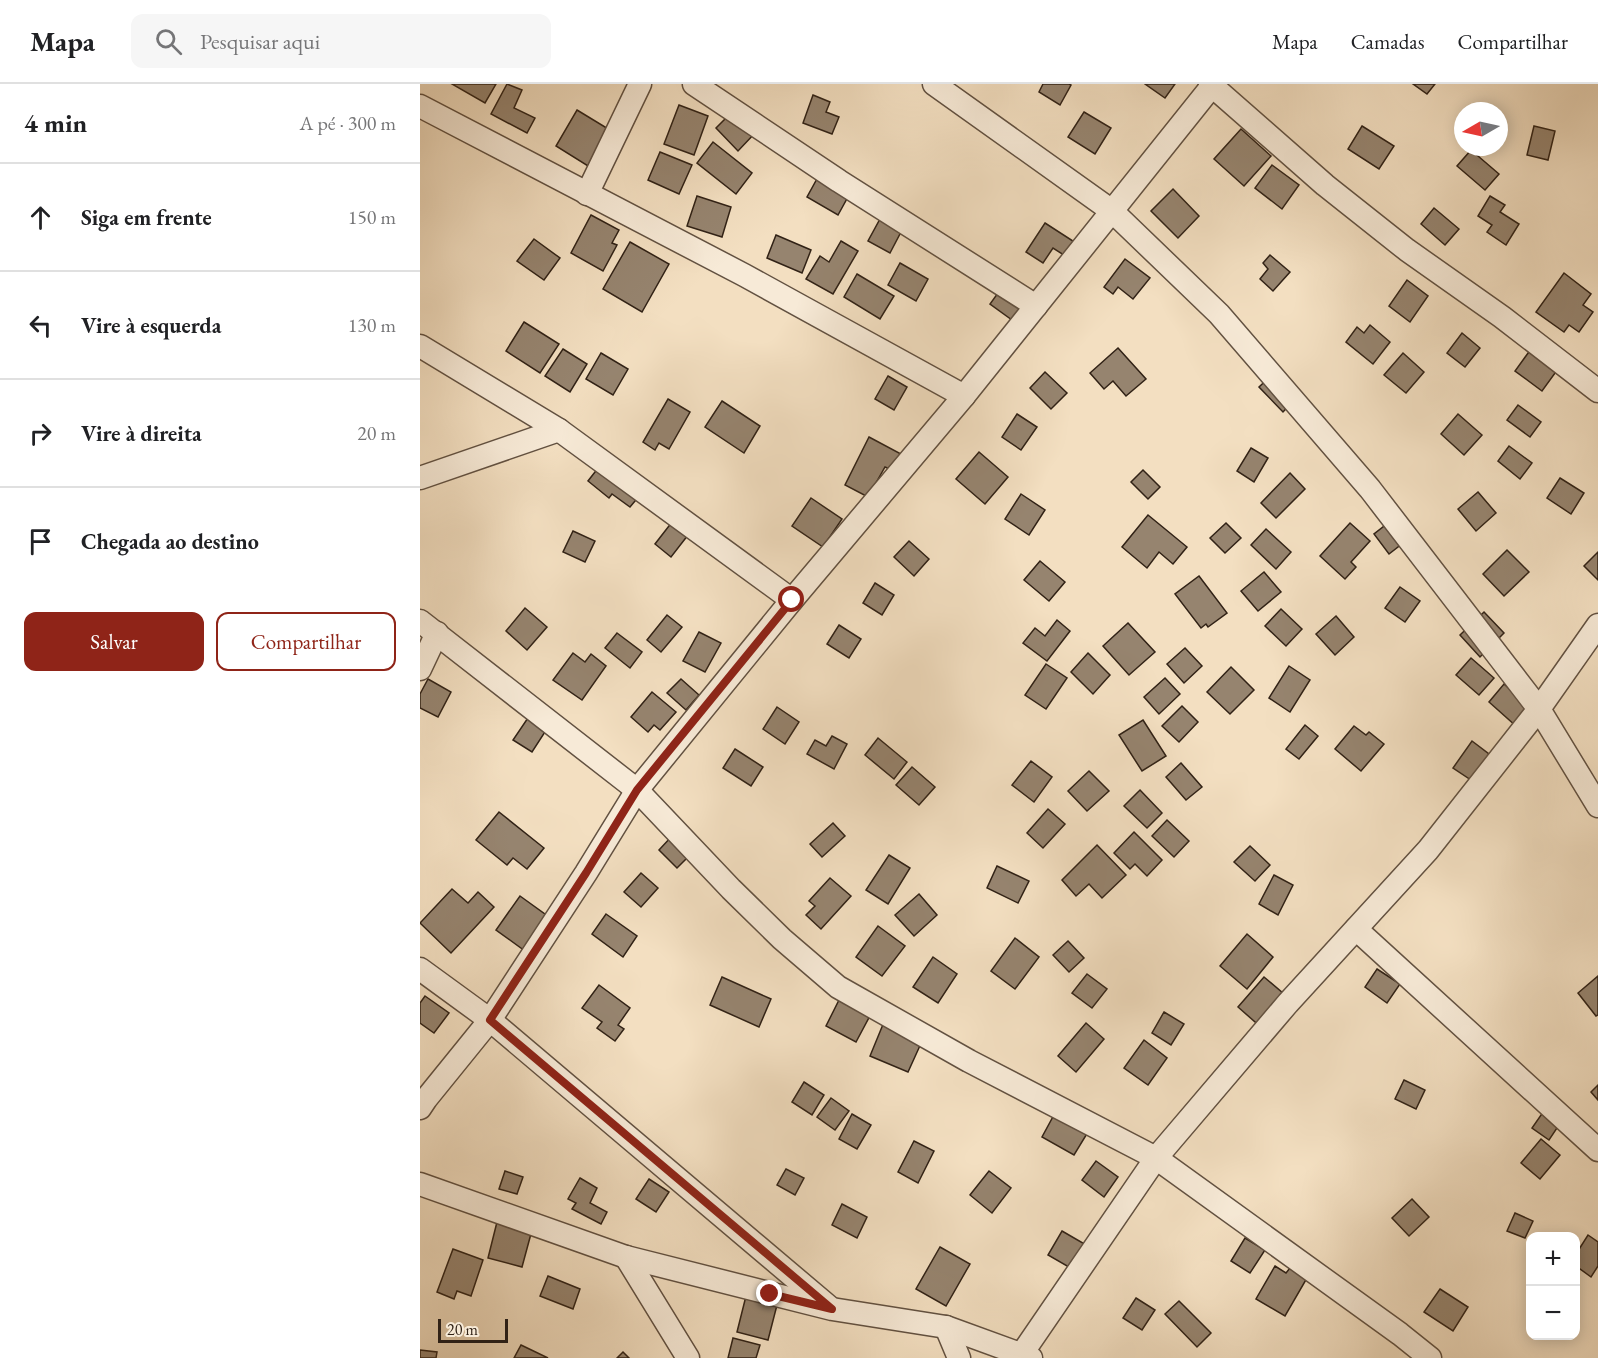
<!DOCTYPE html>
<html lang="pt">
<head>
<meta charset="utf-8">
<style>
	body { margin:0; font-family:"EB Garamond",serif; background:#f6f6f6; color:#202124 }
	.controls { position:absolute; right:18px; bottom:18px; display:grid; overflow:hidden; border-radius:12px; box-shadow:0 3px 15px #0003 }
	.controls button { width:54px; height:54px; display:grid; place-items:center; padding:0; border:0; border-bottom:2px solid #e0e0e0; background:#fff; color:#202124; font:30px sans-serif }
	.compass { position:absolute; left:1034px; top:18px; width:54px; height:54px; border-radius:50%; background:#fff; box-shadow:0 3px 15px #0003; rotate:261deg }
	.scale { position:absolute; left:18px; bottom:15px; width:70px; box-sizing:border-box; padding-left:6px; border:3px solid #312216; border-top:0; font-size:16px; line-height:21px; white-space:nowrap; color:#312216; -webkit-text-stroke:4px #f7ead7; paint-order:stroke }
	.stop { position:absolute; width:18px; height:18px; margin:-14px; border:4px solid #8f2418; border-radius:50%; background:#fff }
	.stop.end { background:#8f2418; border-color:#fff; box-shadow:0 2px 6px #0008 }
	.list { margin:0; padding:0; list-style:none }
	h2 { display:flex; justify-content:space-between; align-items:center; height:78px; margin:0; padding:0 24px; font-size:26px }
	h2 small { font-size:20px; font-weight:400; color:#757577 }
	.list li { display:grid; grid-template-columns:39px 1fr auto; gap:18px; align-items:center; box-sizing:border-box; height:108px; padding:0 24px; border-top:2px solid #e0e0e0 }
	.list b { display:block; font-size:22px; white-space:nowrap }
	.list em { font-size:20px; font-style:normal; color:#757577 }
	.actions { display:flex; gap:12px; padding:18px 24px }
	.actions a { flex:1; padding:14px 0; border:2px solid #8f2418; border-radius:12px; text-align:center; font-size:21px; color:#8f2418 }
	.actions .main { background:#8f2418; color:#fff }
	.icon { flex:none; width:33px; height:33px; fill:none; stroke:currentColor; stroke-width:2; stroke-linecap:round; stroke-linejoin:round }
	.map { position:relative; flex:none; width:1178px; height:1274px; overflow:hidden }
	header { display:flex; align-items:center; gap:36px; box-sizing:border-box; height:84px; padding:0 30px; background:#fff; border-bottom:2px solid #e0e0e0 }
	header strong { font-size:28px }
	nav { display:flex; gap:33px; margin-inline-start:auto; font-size:21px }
	.search { width:420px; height:54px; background:#f6f6f6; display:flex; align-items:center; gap:15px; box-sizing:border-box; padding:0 21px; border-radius:12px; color:#757577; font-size:22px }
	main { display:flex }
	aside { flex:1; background:#fff }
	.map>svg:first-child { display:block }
	.building { fill:#96846f; stroke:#312216; stroke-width:1.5 }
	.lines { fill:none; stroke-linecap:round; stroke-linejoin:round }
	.minor-casing { stroke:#625141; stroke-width:25 }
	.minor { stroke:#f7ead7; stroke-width:22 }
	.route { stroke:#8f2418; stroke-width:8 }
</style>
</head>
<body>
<header>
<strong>Mapa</strong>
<div class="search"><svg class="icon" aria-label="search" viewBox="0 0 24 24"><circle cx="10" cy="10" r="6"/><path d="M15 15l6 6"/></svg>Pesquisar aqui</div>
<nav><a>Mapa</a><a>Camadas</a><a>Compartilhar</a></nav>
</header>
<main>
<aside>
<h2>4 min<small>A pé · 300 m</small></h2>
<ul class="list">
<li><svg class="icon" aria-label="ahead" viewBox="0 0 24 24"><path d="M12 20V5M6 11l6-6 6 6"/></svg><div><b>Siga em frente</b></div><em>150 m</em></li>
<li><svg class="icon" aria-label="left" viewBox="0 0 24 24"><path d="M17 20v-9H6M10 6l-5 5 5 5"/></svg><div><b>Vire à esquerda</b></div><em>130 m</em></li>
<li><svg class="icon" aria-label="right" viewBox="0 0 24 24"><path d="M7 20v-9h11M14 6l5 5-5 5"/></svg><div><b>Vire à direita</b></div><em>20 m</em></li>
<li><svg class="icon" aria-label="arrive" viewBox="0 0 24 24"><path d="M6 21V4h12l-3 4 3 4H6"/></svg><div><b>Chegada ao destino</b></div></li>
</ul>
<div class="actions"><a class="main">Salvar</a><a>Compartilhar</a></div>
</aside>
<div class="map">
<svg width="1178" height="1274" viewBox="0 0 1178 1274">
	<rect width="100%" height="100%" fill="#f3dfc1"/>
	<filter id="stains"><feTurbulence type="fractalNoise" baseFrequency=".00333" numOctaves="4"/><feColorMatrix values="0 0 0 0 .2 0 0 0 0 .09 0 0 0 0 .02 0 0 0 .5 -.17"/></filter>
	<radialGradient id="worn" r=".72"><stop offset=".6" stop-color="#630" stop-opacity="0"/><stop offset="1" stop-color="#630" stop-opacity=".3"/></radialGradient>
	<!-- building -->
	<g class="building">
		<path d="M32 0H76L65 19Z"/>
		<path d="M87 0 102 6 94 24 115 34 107 49 71 30Z"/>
		<path d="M623 0H649L651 1 640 21 619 8Z"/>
		<path d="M725 0H755L745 14Z"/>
		<path d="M993 0H1015L1007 10Z"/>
		<path d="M393 11 410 18 406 28 419 33 412 50 383 39Z"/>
		<path d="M259 21 288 32 274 71 244 60Z"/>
		<path d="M157 26 190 46 168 82 136 62Z"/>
		<path d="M313 27 335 49 318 67 296 44Z"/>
		<path d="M664 28 691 44 675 70 648 53Z"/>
		<path d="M942 42 974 62 959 85 928 65Z"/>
		<path d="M1114 42 1135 47 1128 76 1107 71Z"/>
		<path d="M821 45 851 72 824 102 794 75Z"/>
		<path d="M293 58 332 89 316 110 277 79Z"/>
		<path d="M1051 66 1079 90 1065 106 1037 82Z"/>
		<path d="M240 68 272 81 259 110 228 96Z"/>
		<path d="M852 81 879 101 862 125 835 104Z"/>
		<path d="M398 93 429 111 418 131 387 113Z"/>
		<path d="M753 105 779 132 758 154 731 127Z"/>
		<path d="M277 112 311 123 302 153 267 142Z"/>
		<path d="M1070 112 1085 121 1080 128 1099 140 1086 161 1067 148 1072 141 1058 132Z"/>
		<path d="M1014 124 1039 145 1025 161 1001 140Z"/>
		<path d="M171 131 199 146 192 159 197 161 183 187 151 169Z"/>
		<path d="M460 135 482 146 470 169 448 157Z"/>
		<path d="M625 139 656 159 647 173 633 164 623 179 606 168Z"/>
		<path d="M356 151 391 166 382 189 347 174Z"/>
		<path d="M114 155 140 174 124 196 97 177Z"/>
		<path d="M421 157 438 167 413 210 386 195 400 172 409 178Z"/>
		<path d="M210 158 249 180 222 228 183 205Z"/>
		<path d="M850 171 870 188 853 207 840 195 848 185 843 179Z"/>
		<path d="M705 175 730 194 713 215 698 203 693 210 684 203Z"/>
		<path d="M480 179 508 195 496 217 468 201Z"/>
		<path d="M1144 189 1171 210 1163 221 1173 228 1159 248 1149 241 1144 248 1116 228Z"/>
		<path d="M437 190 474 212 460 235 424 213Z"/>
		<path d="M987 196 1008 212 990 238 969 222Z"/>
		<path d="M583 202 605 218 592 236 570 220Z"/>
		<path d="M104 238 139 260 120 289 86 267Z"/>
		<path d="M950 241 970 258 953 280 926 258 937 243 944 249Z"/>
		<path d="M1042 249 1060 264 1045 283 1027 269Z"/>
		<path d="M698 264 726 295 706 312 693 297 684 305 670 289Z"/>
		<path d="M143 265 167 280 150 308 125 292Z"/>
		<path d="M1111 265 1138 285 1122 307 1095 287Z"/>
		<path d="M181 269 208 285 193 311 166 295Z"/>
		<path d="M983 269 1004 288 986 309 964 291Z"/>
		<path d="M625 288 647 309 631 325 610 304Z"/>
		<path d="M855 288 878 312 863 328 839 303Z"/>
		<path d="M468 292 487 303 474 326 455 315Z"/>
		<path d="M248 315 270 328 249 365 239 359 235 366 223 358Z"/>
		<path d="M302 317 340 342 324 369 285 343Z"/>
		<path d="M1098 321 1121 338 1110 353 1087 336Z"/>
		<path d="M597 330 617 343 601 366 582 353Z"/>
		<path d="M1038 330 1062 351 1044 371 1021 350Z"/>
		<path d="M449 353 481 370 472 386 465 383 448 413 425 401Z"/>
		<path d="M1089 362 1112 379 1100 395 1078 377Z"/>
		<path d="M831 364 848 374 834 398 817 387Z"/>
		<path d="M559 368 588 393 565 420 536 395Z"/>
		<path d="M182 379 220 411 210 423 192 410 189 414 168 397Z"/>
		<path d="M723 386 740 403 728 415 711 398Z"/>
		<path d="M870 389 885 405 856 434 841 419Z"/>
		<path d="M1140 394 1164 409 1151 430 1127 414Z"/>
		<path d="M1058 408 1076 429 1056 447 1038 425Z"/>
		<path d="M601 410 625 426 609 451 585 435Z"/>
		<path d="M391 414 422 435 403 463 372 442Z"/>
		<path d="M259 429 275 442 251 473 235 460Z"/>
		<path d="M728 431 767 463 753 480 739 468 727 484 702 463Z"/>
		<path d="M977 432 992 452 969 470 954 450Z"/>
		<path d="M806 439 821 454 805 469 790 454Z"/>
		<path d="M930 439 950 457 931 478 936 483 925 495 900 472Z"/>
		<path d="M846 445 871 468 856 485 831 461Z"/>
		<path d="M153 447 175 457 165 478 143 468Z"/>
		<path d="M489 457 509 475 494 492 474 473Z"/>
		<path d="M1087 466 1109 488 1084 512 1063 490Z"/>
		<path d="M1178 468V496L1164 482Z"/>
		<path d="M620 477 645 498 629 517 604 496Z"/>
		<path d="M844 488 861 508 838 527 821 507Z"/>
		<path d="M779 492 807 529 788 543 786 540 781 544 755 510Z"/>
		<path d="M455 499 474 511 462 531 443 519Z"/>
		<path d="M980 503 1000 517 985 538 965 524Z"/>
		<path d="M105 524 127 543 107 566 86 547Z"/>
		<path d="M861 525 882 545 866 562 845 542Z"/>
		<path d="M1064 528 1084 549 1060 573 1040 551Z"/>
		<path d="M247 531 262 543 241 568 227 556Z"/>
		<path d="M916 532 934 553 915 571 896 550Z"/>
		<path d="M637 536 650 547 627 577 603 559 615 544 625 552Z"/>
		<path d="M708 539 735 568 709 591 683 562Z"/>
		<path d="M419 541 441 555 429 574 407 560Z"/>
		<path d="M279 548 301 559 285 588 263 577Z"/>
		<path d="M197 549 222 568 210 584 185 564Z"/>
		<path d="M765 564 782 582 764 599 747 580Z"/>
		<path d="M153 569 165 578 171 570 186 582 162 616 133 596Z"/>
		<path d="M668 569 690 591 673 610 651 588Z"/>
		<path d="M1051 574 1074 594 1059 611 1036 591Z"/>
		<path d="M626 580 647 594 626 625 605 611Z"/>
		<path d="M869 582 890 596 870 628 849 614Z"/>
		<path d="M811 583 834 606 810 630 787 608Z"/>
		<path d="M745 594 760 610 739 630 724 613Z"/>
		<path d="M8 595 31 608 18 633 0 624V610Z"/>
		<path d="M261 595 279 611 266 626 247 609Z"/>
		<path d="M1084 600 1121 633 1106 651 1069 618Z"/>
		<path d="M232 608 256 628 240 646 234 641 228 648 211 633Z"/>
		<path d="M116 622 134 634 112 668 93 656Z"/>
		<path d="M762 622 778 638 759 658 742 642Z"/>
		<path d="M357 623 379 638 365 660 343 645Z"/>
		<path d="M723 636 746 672 722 687 699 651Z"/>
		<path d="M885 641 898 652 879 675 866 665Z"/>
		<path d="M934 642 946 651 949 648 964 660 941 687 915 665Z"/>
		<path d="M412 652 427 660 414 685 387 670 395 656 406 662Z"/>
		<path d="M458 654 487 678 474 695 445 671Z"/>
		<path d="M1052 657 1069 670 1051 696 1033 684Z"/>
		<path d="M315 665 343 683 331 702 303 684Z"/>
		<path d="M611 677 632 693 614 718 592 701Z"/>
		<path d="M761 679 782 703 766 716 746 693Z"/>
		<path d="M492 683 515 703 499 721 476 701Z"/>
		<path d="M669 687 689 707 667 727 648 707Z"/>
		<path d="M720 706 742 729 727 744 704 722Z"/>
		<path d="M628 725 645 740 623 764 607 749Z"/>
		<path d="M79 728 124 764 107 785 93 774 87 781 56 756Z"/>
		<path d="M747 736 769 757 754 773 732 752Z"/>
		<path d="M413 739 425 752 402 773 390 760Z"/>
		<path d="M714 748 742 776 727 792 715 780 710 785 694 769Z"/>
		<path d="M252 752 271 770 257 784 239 766Z"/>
		<path d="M677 761 706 791 682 814 669 800 656 812 642 796Z"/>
		<path d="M830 762 850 781 835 797 814 778Z"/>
		<path d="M469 771 490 784 468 820 446 806Z"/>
		<path d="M577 782 609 797 598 819 567 804Z"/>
		<path d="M221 789 238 804 221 823 204 808Z"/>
		<path d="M854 791 873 801 858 831 839 820Z"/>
		<path d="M410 794 431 812 401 845 386 831 395 822 389 817Z"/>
		<path d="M32 805 48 819 58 808 74 823 31 869 0 839Z"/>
		<path d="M499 810 517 831 494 852 475 831Z"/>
		<path d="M100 812 129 833 105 867 76 846Z"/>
		<path d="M186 830 217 852 203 873 172 850Z"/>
		<path d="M458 842 485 862 462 892 436 873Z"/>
		<path d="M827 850 853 873 827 905 800 882Z"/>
		<path d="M595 854 619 873 595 905 571 887Z"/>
		<path d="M648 857 664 874 649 888 633 871Z"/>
		<path d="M513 873 537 890 518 919 493 903Z"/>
		<path d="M957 885 980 900 967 919 945 903Z"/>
		<path d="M667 890 687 905 672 924 652 909Z"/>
		<path d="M1178 892V931L1176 932 1158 909Z"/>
		<path d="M302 893 351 915 339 943 290 921Z"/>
		<path d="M844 893 870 915 843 945 818 923Z"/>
		<path d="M179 901 210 924 198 941 204 945 195 957 177 944 182 938 162 924Z"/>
		<path d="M5 912 29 929 14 949 0 939V919Z"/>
		<path d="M421 912 452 928 436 958 406 942Z"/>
		<path d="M744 928 764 940 751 961 732 949Z"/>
		<path d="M464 938 503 955 488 988 450 972Z"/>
		<path d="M666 939 684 955 656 988 638 972Z"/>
		<path d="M724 956 747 974 728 1001 704 984Z"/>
		<path d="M984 996 1005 1006 996 1025 975 1015Z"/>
		<path d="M384 998 404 1011 392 1031 372 1018Z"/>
		<path d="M1178 1001V1016L1171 1008Z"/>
		<path d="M411 1014 429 1027 415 1046 397 1033Z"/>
		<path d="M1128 1021 1145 1032 1129 1056 1112 1044Z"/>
		<path d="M635 1029 668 1048 654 1071 622 1053Z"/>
		<path d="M432 1030 451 1041 437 1065 419 1055Z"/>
		<path d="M1121 1055 1140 1071 1120 1095 1101 1079Z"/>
		<path d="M494 1057 514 1067 498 1099 478 1088Z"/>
		<path d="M676 1077 698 1093 684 1113 662 1096Z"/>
		<path d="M366 1085 384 1094 375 1111 357 1101Z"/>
		<path d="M85 1087 103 1093 97 1110 79 1105Z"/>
		<path d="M569 1087 591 1104 572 1129 550 1111Z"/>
		<path d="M160 1094 177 1104 170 1119 187 1128 181 1140 152 1125 156 1119 148 1115Z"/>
		<path d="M229 1095 249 1108 236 1128 216 1115Z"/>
		<path d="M992 1115 1009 1133 989 1152 972 1134Z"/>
		<path d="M422 1120 447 1133 437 1154 412 1141Z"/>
		<path d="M1095 1129 1113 1137 1105 1154 1087 1147Z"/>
		<path d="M77 1138 112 1146 102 1183 68 1174Z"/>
		<path d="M642 1147 668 1162 654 1186 628 1171Z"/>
		<path d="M1168 1151 1178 1158V1182L1171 1193 1156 1182V1170Z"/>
		<path d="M825 1154 845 1166 830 1189 811 1177Z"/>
		<path d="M520 1163 550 1180 526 1222 496 1205Z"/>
		<path d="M33 1165 63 1176 51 1212 37 1207 34 1215 17 1208Z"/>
		<path d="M855 1182 866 1189 870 1184 887 1194 865 1232 836 1215Z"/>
		<path d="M128 1192 160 1205 153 1225 120 1212Z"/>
		<path d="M1020 1205 1048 1223 1033 1247 1004 1228Z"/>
		<path d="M326 1212 357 1221 348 1256 317 1248Z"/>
		<path d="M716 1214 735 1226 722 1246 703 1234Z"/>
		<path d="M759 1217 791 1249 777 1263 745 1230Z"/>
		<path d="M313 1254 340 1261 336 1274H308Z"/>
		<path d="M101 1261 128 1274H94Z"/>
		<path d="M0 1266 17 1268 16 1274H0Z"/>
		<path d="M203 1268 209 1274H197Z"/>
	</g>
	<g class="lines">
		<defs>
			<g id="minor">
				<path d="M274 0 419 97 616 222"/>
				<path d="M514 0 692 127 799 230 950 405 1119 625 1178 722"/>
				<path d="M790 0 905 101 987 166 1082 233 1178 307"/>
				<path d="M0 22 324 191 544 312"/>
				<path d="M167 110 220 0"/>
				<path d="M0 262 139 346 372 516"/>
				<path d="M0 394 139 346"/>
				<path d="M0 537 217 706 311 805 362 855 418 903 549 977 736 1074 980 1250 1010 1274"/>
				<path d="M0 585 17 549"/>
				<path d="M936 845 1178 1066"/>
				<path d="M0 885 70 936 408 1222"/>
				<path d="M0 1024 6 1015 70 936 166 789 217 706 372 516 544 312 792 2"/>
				<path d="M0 1100 206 1173 412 1225 526 1243 611 1274"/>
				<path d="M206 1173 268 1274"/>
				<path d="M526 1243 539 1274"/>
				<path d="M599 1274 736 1074 868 919 1008 766 1119 625 1178 541"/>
			</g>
		</defs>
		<!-- minor casing -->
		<use href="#minor" class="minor-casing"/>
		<!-- minor -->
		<use href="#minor" class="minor"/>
	</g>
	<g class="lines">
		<!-- route -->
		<path class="route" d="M350 1210 412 1225 70 936 166 789 217 706 372 516"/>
	</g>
	<rect width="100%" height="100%" filter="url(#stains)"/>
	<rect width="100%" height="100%" fill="url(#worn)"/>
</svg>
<div class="controls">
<button>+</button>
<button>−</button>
</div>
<svg class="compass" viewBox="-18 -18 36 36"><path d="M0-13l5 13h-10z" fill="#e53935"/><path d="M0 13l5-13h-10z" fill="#757577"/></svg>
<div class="scale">20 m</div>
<div class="stop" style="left:372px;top:516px"></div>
<div class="stop end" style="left:350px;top:1210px"></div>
</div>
</main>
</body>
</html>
